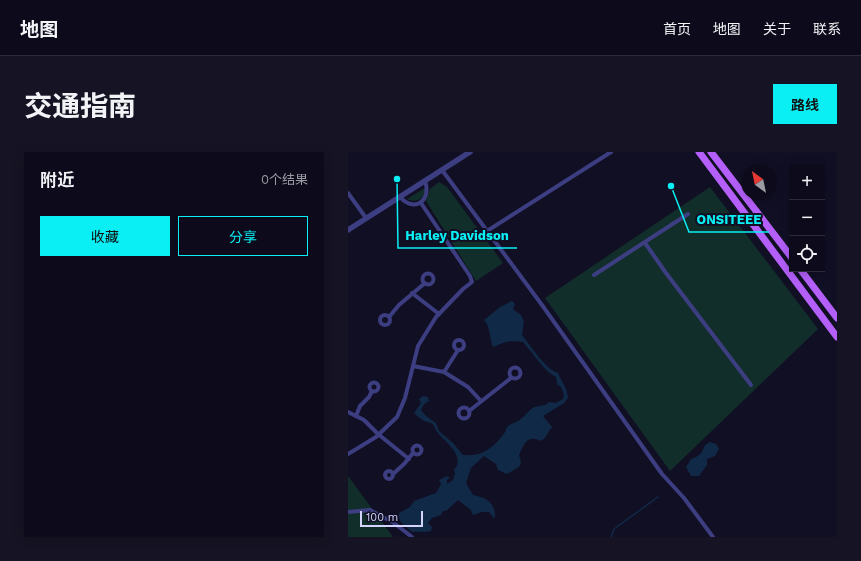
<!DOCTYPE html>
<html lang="zh">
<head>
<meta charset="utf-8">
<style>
	body { margin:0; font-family:"Work Sans","Noto Sans SC",sans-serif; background:#161424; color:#f1f3f6 }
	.controls { position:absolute; right:12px; top:12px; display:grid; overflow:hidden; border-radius:0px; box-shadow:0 2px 10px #0003 }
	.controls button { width:36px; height:36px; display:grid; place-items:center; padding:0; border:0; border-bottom:1px solid #2d2b3a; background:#0d0b1b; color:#f1f3f6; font:20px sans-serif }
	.compass { position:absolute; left:393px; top:12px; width:36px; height:36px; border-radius:50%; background:#0d0b1b; box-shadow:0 2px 10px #0003; rotate:327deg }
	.scale { position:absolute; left:12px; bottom:10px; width:63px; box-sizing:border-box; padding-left:4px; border:2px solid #d5d4fd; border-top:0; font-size:11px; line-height:14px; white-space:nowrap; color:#d5d4fd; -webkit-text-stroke:3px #110f24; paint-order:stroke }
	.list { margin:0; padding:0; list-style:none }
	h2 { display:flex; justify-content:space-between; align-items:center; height:52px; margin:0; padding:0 16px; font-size:17px }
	h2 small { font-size:13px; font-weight:400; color:#9a9ba3 }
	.actions { display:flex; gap:8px; padding:12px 16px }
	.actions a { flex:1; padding:9px 0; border:1px solid #09eff4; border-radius:0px; text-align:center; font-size:14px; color:#09eff4 }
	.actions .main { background:#09eff4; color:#111 }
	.icon { flex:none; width:22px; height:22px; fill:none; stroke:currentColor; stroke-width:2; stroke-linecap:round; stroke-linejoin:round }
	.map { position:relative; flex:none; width:489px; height:385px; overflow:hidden; border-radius:0px }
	header { display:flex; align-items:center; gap:24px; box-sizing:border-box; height:56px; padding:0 20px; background:#0d0b1b; border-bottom:1px solid #2d2b3a }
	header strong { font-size:19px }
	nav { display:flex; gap:22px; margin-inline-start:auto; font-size:14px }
	.intro { display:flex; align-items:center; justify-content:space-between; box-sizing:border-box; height:96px; padding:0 24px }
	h1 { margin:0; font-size:28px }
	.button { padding:10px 18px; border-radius:0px; background:#09eff4; color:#111; font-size:14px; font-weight:700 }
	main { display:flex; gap:24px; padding:0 24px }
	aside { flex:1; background:#0d0b1b; border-radius:0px; box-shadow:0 2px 10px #0003 }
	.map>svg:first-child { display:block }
	.green { fill:#122e2b }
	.water { fill:#102947 }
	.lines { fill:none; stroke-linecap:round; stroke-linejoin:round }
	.stream { stroke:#102947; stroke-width:1.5 }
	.minor { stroke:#3c3e81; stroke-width:4 }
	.tertiary { stroke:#3c3e81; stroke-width:5.5 }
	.primary { stroke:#b45ff9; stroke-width:7 }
	.leader { fill:none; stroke:#09eff4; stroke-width:1.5 }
	.callout-dot { fill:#09eff4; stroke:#110f24; stroke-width:1.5 }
	.callout-label { font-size:13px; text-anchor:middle; font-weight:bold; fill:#09eff4; stroke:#110f24; stroke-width:4; stroke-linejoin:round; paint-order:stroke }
</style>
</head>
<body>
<header>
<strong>地图</strong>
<nav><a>首页</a><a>地图</a><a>关于</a><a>联系</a></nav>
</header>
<div class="intro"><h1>交通指南</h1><a class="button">路线</a></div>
<main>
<aside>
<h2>附近<small>0个结果</small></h2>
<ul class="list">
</ul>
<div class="actions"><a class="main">收藏</a><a>分享</a></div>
</aside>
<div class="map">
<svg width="489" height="385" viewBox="0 0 489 385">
	<rect width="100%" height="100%" fill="#110f24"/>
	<!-- green -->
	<g class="green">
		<path d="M91 30 99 35 155 111 128 129 78 49 82 37Z"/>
		<path d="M362 35 470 177 322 319 197 146Z"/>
		<path d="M77 36C78 46 68 52 59 47Z"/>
		<path d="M0 324 45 385H0Z"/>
	</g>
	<!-- water -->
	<g class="water">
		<path d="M164 149 167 152 165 157 173 163 176 169 174 183C183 194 197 217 210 221 214 231 219 235 220 246L216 251 195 264 204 275 196 287 192 289C180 281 175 294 171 303L173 311 171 315 159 322 150 318 148 312 136 304 123 316 118 331 125 343C139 346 147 350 147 365L146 366 141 360H134L125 363 123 358 110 348 98 359H95L93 363 84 366 80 371 84 375 83 379C77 381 71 379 64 380 57 374 50 371 51 361L62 355 66 349 88 341 93 332 91 328 99 324 102 326 99 328V332L105 328 107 322 106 318C118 304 98 291 90 281 87 278 87 273 83 271 81 270 78 270 76 269 73 267 69 264 66 261L73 251 71 247 75 244 80 245 81 249 76 252 73 258 78 264 88 271 91 279 105 291 115 303C134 305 146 296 157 280 158 279 158 276 159 275 162 272 167 271 170 269 175 266 178 262 182 258 188 252 196 256 201 250L208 251 215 247 216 243 213 235 209 232 208 225C196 219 184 200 175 190 169 189 161 189 155 191 151 192 149 194 145 195 141 186 143 176 136 168L152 155Z"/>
		<path d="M362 290 368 292 371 297 367 304 359 307V313L351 324H343L338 315 343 307C352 304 354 301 357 293Z"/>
	</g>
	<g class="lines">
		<!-- stream -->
		<path class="stream" d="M263 385 266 377 310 345"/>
		<!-- minor -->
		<g class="minor">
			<path d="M94 18 194 153 314 322 336 346 365 385"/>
			<path d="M0 41 18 66"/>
			<path d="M52 45C66 61 84 49 77 29"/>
			<path d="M139 79 263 0"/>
			<path d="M297 91 318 121 403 233"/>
			<circle cx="80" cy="127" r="5.5"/>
			<path d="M246 123 340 62"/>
			<path d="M64 141 91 162"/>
			<circle cx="37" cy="168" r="5"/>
			<path d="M41 165 51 153 77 131"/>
			<circle cx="111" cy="193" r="5"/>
			<path d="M65 214 96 220 120 235 133 249"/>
			<circle cx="167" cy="221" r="5.5"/>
			<path d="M96 220 110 198"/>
			<circle cx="26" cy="235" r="4.5"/>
			<circle cx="116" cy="261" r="5.5"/>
			<path d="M121 259 163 226"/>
			<path d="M0 260 16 268 30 282 61 307"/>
			<path d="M8 264 12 254 21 245 24 239"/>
			<circle cx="69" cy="298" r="4.5"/>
			<path d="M0 302 28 285 49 265 57 246 70 194 88 165 115 137 124 130 122 124 73 51"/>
			<circle cx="41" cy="323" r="4"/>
			<path d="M45 322 56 312 65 301"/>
			<path d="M0 360 22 358 46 371 64 385"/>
		</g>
		<!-- tertiary -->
		<path class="tertiary" d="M0 78 122 0"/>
		<!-- primary -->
		<g class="primary">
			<path d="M351 0 489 185"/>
			<path d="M363 0 444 106"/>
			<path d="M452 117 489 166"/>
		</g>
	</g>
	<!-- callouts -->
	<path class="leader" d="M323 34L341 80H421M49 27L50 96H169"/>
	<g class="callout-dot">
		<circle cx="323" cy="34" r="4"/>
		<circle cx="49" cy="27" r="4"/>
	</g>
	<g class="callout-label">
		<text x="381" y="72">ONSITEEE</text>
		<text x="109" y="88">Harley Davidson</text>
	</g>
</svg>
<div class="controls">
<button>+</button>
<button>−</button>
<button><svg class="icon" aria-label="locate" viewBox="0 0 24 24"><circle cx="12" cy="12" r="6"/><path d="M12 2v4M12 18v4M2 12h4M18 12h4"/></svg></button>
</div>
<svg class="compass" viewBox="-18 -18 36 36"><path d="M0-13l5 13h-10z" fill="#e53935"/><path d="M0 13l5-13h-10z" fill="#9a9ba3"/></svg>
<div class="scale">100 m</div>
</div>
</main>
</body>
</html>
